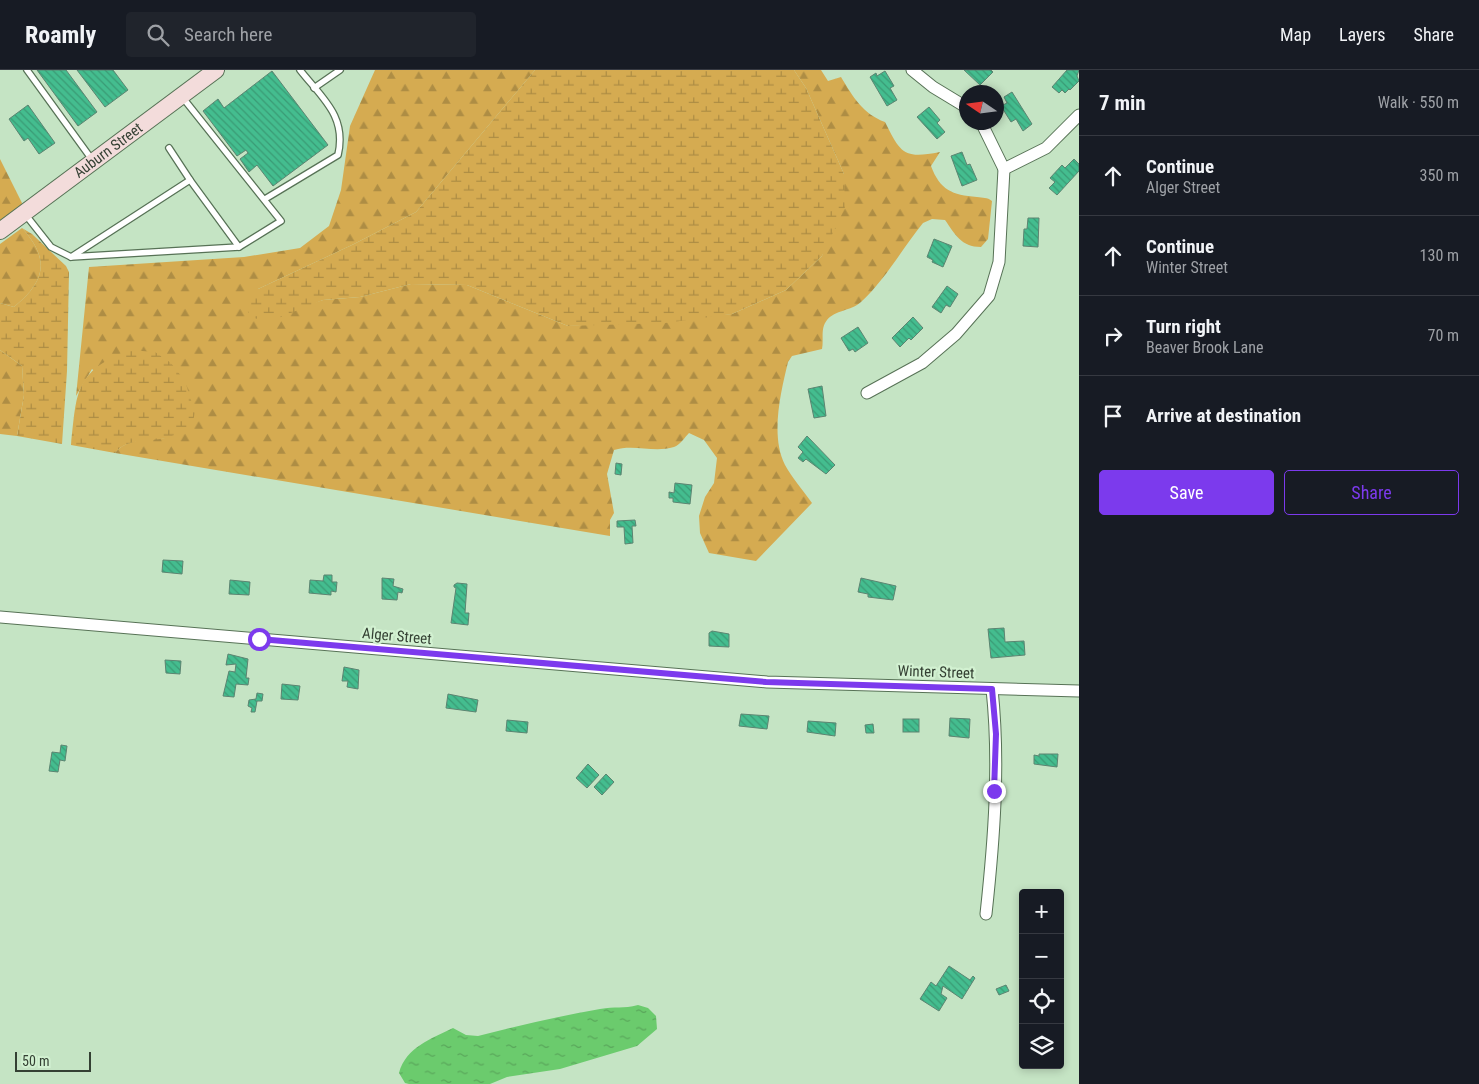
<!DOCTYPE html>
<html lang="en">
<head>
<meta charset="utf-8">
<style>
	body { margin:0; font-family:"Roboto Condensed",sans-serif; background:#20242c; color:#f1f3f6 }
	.controls { position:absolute; right:15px; bottom:15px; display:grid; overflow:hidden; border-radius:5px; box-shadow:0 2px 8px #0003 }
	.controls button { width:45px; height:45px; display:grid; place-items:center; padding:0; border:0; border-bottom:1px solid #363941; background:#171b24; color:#f1f3f6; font:25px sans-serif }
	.compass { position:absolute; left:959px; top:15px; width:45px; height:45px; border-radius:50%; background:#171b24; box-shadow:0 2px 8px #0003; rotate:283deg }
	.scale { position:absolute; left:15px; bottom:12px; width:76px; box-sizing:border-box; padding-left:5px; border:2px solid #344033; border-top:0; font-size:14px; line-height:18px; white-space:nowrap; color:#344033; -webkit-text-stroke:4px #d2f1d1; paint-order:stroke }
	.stop { position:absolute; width:15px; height:15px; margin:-11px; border:4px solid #7c3aed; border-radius:50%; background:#fff }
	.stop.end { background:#7c3aed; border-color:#fff; box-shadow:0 1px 5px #0008 }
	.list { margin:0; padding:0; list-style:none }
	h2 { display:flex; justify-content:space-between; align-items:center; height:65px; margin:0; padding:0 20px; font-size:21px }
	h2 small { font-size:16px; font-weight:400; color:#9ea1a6 }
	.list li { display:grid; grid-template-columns:32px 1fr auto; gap:15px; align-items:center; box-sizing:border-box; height:80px; padding:0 20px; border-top:1px solid #363941 }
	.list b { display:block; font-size:19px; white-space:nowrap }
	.list p { margin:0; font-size:16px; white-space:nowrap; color:#9ea1a6 }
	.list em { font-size:16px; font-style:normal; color:#9ea1a6 }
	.actions { display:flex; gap:10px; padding:15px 20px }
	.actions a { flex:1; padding:11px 0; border:1px solid #7c3aed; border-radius:5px; text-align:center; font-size:18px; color:#7c3aed }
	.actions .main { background:#7c3aed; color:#fff }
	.icon { flex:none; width:28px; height:28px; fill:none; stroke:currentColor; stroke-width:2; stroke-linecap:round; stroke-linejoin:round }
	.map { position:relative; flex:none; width:1079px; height:1014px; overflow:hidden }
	header { display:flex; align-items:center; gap:30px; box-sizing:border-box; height:70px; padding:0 25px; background:#171b24; border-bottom:1px solid #363941 }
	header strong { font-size:24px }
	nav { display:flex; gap:28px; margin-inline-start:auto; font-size:18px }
	.search { width:350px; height:45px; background:#20242c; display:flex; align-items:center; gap:12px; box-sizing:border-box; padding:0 18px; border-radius:5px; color:#9ea1a6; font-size:19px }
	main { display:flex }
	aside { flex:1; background:#171b24 }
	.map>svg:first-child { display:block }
	.forest { fill:url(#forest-firs) }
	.wetland { fill:url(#wetland-marsh) }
	.water { fill:url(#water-ripples) }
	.building { fill:url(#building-back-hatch); stroke:#5c8471 }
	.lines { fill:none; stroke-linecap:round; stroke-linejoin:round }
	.service-casing { stroke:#577256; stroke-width:8 }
	.minor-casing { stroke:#577256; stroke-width:13 }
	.secondary-casing { stroke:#577256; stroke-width:18 }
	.service { stroke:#fff; stroke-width:5.5 }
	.minor { stroke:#fff; stroke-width:11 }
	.secondary { stroke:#f3dcdb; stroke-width:16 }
	.route { stroke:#7c3aed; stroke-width:6 }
	.labels { text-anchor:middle; stroke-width:4.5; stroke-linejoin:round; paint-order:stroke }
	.street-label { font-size:15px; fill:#344033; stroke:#d2f1d1 }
</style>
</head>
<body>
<header>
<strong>Roamly</strong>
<div class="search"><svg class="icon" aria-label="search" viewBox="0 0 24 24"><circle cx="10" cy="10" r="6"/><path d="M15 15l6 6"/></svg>Search here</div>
<nav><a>Map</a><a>Layers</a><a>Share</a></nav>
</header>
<main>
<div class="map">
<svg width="1079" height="1014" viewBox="0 0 1079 1014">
	<defs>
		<pattern id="forest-firs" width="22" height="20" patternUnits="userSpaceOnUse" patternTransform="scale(1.25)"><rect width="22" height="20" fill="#d5ab51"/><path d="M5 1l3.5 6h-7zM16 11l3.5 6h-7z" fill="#ae8d44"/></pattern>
		<pattern id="wetland-marsh" width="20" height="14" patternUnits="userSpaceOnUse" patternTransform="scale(1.25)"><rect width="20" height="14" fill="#d5ab51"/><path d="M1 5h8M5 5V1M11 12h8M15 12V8" fill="none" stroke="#ae8d44"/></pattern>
		<pattern id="water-ripples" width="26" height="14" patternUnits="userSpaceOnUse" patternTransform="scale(1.25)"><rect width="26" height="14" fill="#6bcb6d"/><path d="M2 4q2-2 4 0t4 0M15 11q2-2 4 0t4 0" fill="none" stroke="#59a65a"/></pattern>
		<pattern id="building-back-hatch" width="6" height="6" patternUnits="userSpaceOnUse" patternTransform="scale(1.25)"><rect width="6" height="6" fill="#44bd8f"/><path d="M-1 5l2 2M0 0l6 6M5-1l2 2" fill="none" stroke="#3a9b75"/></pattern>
	</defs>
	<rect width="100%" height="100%" fill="#c5e4c4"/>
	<!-- forest -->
	<g class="forest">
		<path d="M375 0H535L416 142 354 174 258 219 298 238 323 230 360 227 411 214 467 215 568 256 732 244 786 220 822 186 844 104 806 18 794 0H821L828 11 841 7C853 27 863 44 885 52 901 84 904 89 940 82L931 96C940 120 952 125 977 127 983 128 987 127 992 131L988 169 981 177C961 177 955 164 945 150L932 149 923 153C902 179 885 210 861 232 851 241 835 240 827 250 820 259 824 269 822 279L792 286 788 292C781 321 770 366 785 395 792 408 803 420 812 433L756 491 709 483 700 463 699 446 705 427 714 413 717 388 704 370 689 363C685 367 680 375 674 377 654 383 634 374 614 380L607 404 614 443 610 450V466L115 383C125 369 149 369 165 368L92 299 76 326 89 197 244 187 300 178 329 156 341 120 350 56Z"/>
		<path d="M0 89 22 133 21 138 0 151Z"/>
		<path d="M22 158C50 189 46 211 14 237L0 233V174Z"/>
		<path d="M0 280 22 296 24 325 17 366 0 364Z"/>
	</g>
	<!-- wetland -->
	<g class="wetland">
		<path d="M535 0H794L806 18 844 104 845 137 822 186 786 220 732 244 665 253 568 256 467 215 411 214 360 227 323 230 271 251 252 248 245 237 258 219 354 174 416 142Z"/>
		<path d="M22 158 32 164 66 196 69 202 67 301 62 374 17 366 24 325 22 296 0 280V233L14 237C46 211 50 189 22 158Z"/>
		<path d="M129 280 155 282 171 293 185 311 195 343 191 358C183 361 174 366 165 368 148 372 126 368 115 383L71 375C77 322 74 302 129 280Z"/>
	</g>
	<!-- water -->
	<path class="water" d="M638 935 648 938 656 946 657 959 637 976 560 999 507 1007 490 1014H409L405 1013 399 1003C406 977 431 969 453 958L466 965 478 966C518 956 559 946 600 939 615 936 623 939 638 935Z"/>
	<!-- building -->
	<g class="building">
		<path d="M37 0H66L97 42 78 56Z"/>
		<path d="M77 0H113L128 20 105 37Z"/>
		<path d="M964 0H991L993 2 980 15Z"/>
		<path d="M1067 0H1079L1077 6 1079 11 1070 20 1069 19 1065 23 1062 20 1059 23 1052 17Z"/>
		<path d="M272 1 328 75 273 116 257 95 249 102 240 89 248 83 246 80 237 86 203 41 218 29 224 38Z"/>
		<path d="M885 1 894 16 890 18 897 30 887 36 870 7 876 3 877 6Z"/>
		<path d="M1012 22 1032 54 1023 61 1016 49 1011 52 1001 36 1007 33 1004 27Z"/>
		<path d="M28 35 55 73 39 84 28 68 24 71 9 49Z"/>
		<path d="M929 37 940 50 937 53 945 62 937 69 917 47Z"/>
		<path d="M962 82 967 95 970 94 977 110 962 116 951 86Z"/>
		<path d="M1074 89 1079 94V101L1057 125 1049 118 1055 112 1050 108 1062 95 1065 98Z"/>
		<path d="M1028 148H1039L1038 177 1023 176 1024 159H1027Z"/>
		<path d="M934 169 952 176 943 197 932 192 933 190 927 187Z"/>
		<path d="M947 216 958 224 950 237 946 235 941 243 932 237Z"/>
		<path d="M913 247 923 258 911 270 909 268 900 277 892 268Z"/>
		<path d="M858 257 868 273 855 282 853 279 849 281 841 268Z"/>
		<path d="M822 316 826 346 814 348 808 319Z"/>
		<path d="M807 366 835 395 826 404 806 389 803 392 798 388 803 382 798 377Z"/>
		<path d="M616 393 622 394 621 405 615 404Z"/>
		<path d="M675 413 692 415 690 434 673 432V428H669V422L674 423Z"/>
		<path d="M635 450 636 456H632L633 473 625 474 624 457H617V451Z"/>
		<path d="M163 490 183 491 182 504 162 502Z"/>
		<path d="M324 505H332V512H337L336 522 331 521V525L309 523 310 510 323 511Z"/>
		<path d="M382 508 394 509 393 516 403 519 402 523 398 522 397 530 382 529Z"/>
		<path d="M861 508 896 516 893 530 868 527V524L858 522Z"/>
		<path d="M230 510 250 512 249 525 229 524Z"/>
		<path d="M457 513 467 514 465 543H469L468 555 451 553 456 518 454 517V515Z"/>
		<path d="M1004 558 1005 572 1024 571 1025 585 991 588 988 559Z"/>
		<path d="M712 561 729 564V577L709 576V563Z"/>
		<path d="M228 584 248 589 246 608H249L248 615 236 614 234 627 223 626 229 601 235 602 236 594 226 595Z"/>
		<path d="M165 590 181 591 180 604 166 603Z"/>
		<path d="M344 597 359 600 358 619 347 617 348 611H342Z"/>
		<path d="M282 614 300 616 298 630 281 629Z"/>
		<path d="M257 623 263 624 262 631H257L255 642H251L252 638 248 636 249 630 256 629Z"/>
		<path d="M448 624 478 630 476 642 446 638Z"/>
		<path d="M741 644 769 646 767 659 739 656Z"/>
		<path d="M950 648 970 649 969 668 949 666Z"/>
		<rect x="903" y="649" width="16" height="13"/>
		<path d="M507 650 528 652 527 663 506 661Z"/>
		<path d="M808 651 836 653 835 666 807 662Z"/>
		<path d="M873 654 874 663H866L865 655Z"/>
		<path d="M61 675 67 676 65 691 60 690 58 702 49 701 52 682 60 683Z"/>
		<path d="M1039 684H1058L1057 697 1034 694V685L1039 686Z"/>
		<path d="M588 694 599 705 587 718 576 708Z"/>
		<path d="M606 704 614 712 602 725 594 717Z"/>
		<path d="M949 896 970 910 973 906 975 908 962 929 943 916 941 924 947 928 939 941 920 929 931 912 936 916Z"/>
		<path d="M1006 915 1009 921 999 925 996 919Z"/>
	</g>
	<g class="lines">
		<defs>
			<g id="service">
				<path d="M27 0 93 91"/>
				<path d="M314 18 340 0"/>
				<path d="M169 78 190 110"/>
				<path d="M265 129 338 85C347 46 322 28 300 0"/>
				<path d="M25 144 51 177 71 187 239 177 281 151 183 28"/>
				<path d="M71 187 190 110 239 177"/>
			</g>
			<g id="minor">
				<path d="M912 0 933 17 966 37"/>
				<path d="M1004 99 1046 78 1079 45"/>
				<path d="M867 323 922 293 956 264 989 226 999 192 1004 99 981 52"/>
				<path d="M0 547 767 612 1079 621"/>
				<path d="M986 844C994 770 1000 694 992 619"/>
			</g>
			<g id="secondary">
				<path id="s1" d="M0 161 216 0"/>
			</g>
		</defs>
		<!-- service casing -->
		<use href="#service" class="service-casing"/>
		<!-- minor casing -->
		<use href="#minor" class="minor-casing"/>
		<!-- secondary casing -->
		<use href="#secondary" class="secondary-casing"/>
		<!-- service -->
		<use href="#service" class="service"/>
		<!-- minor -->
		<use href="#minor" class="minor"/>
		<!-- secondary -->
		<use href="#secondary" class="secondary"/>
	</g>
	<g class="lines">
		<!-- route -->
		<path class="route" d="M259 569 766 612 992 619 996 664 994 721"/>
	</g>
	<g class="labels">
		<!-- street labels -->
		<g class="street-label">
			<text dy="5" stroke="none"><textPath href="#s1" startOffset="135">Auburn Street</textPath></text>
			<text transform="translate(397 566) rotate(5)" y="5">Alger Street</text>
			<text transform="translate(936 602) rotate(2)" y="5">Winter Street</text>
		</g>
	</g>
</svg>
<div class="controls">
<button>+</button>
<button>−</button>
<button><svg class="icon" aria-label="locate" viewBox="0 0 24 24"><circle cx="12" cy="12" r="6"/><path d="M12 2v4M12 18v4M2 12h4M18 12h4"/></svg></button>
<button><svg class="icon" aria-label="layers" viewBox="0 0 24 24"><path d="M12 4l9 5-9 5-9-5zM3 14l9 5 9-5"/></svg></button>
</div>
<svg class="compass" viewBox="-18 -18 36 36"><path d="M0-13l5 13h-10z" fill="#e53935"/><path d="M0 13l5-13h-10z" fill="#9ea1a6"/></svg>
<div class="scale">50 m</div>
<div class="stop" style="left:259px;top:569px"></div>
<div class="stop end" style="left:994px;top:721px"></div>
</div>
<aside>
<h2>7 min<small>Walk · 550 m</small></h2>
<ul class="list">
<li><svg class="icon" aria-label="ahead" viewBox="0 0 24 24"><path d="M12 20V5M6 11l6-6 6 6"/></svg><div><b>Continue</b><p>Alger Street</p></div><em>350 m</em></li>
<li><svg class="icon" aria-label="ahead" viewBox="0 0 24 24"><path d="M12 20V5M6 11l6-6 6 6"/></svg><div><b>Continue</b><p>Winter Street</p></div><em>130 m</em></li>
<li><svg class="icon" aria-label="right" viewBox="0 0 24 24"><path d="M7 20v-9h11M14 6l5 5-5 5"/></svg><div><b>Turn right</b><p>Beaver Brook Lane</p></div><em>70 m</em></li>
<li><svg class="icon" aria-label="arrive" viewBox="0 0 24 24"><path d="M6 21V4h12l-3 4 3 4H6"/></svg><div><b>Arrive at destination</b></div></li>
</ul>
<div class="actions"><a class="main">Save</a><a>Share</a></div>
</aside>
</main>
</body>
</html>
